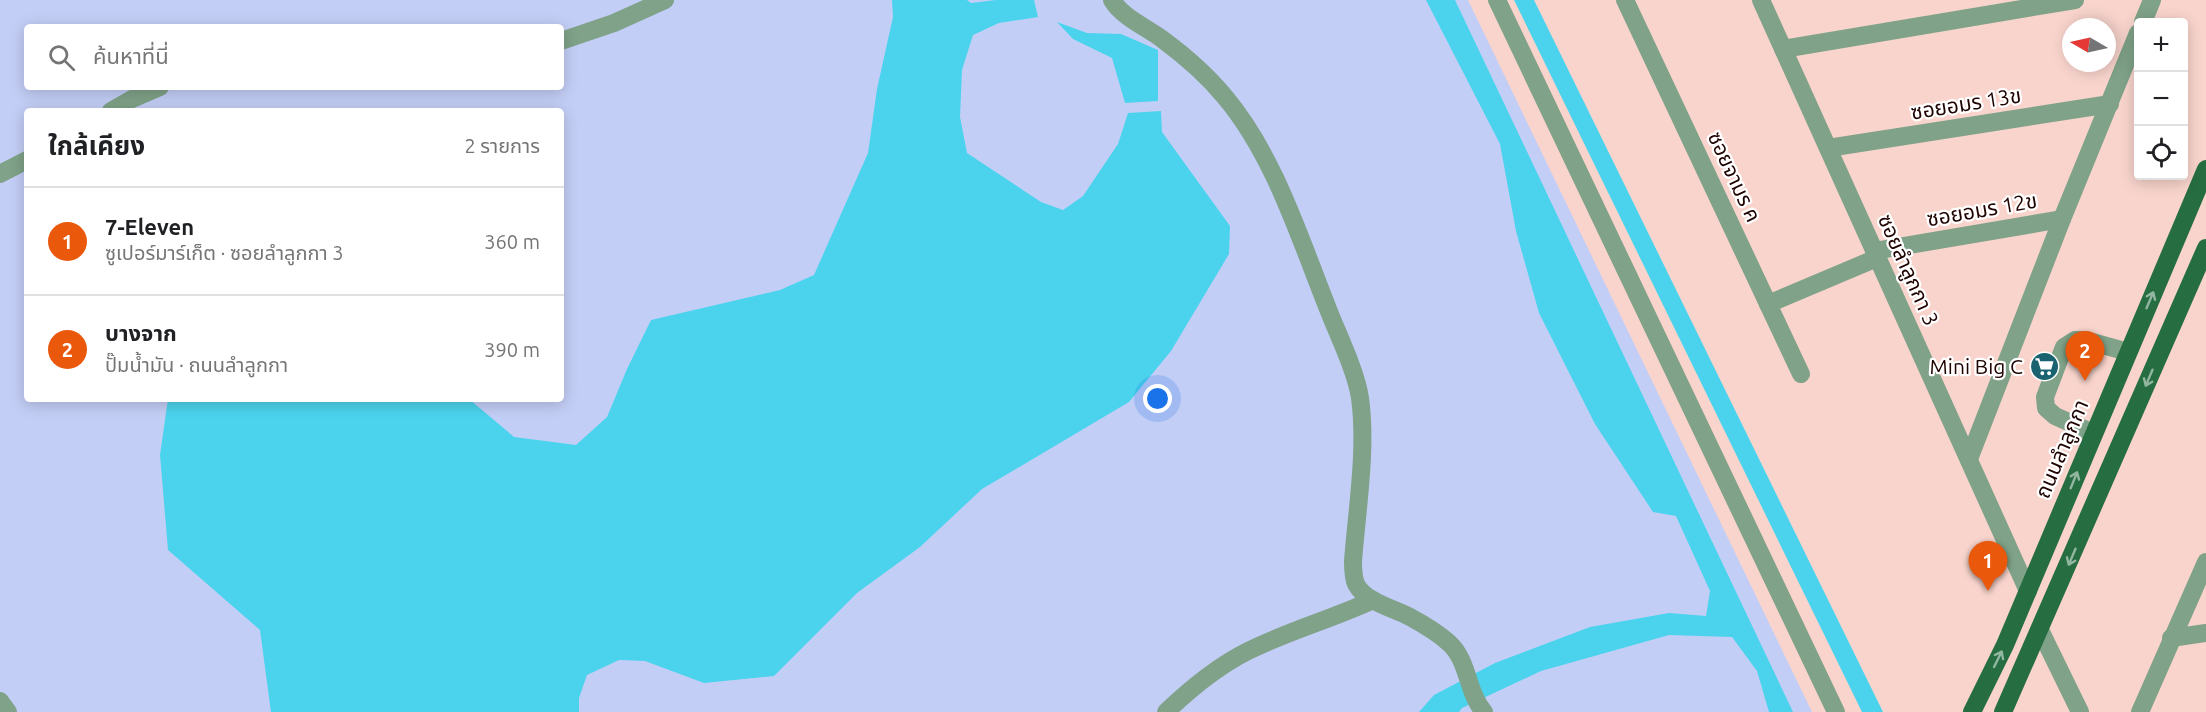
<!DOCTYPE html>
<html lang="th">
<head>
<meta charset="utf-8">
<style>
	body { margin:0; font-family:Ubuntu,"Noto Sans Thai",sans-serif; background:#f2f2f2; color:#202124 }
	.controls { position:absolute; right:18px; top:18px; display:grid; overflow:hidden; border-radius:6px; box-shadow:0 3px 15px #0003 }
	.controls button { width:54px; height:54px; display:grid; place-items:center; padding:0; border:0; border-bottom:2px solid #e0e0e0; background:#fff; color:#202124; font:30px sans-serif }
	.compass { position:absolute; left:2062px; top:18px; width:54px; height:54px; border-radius:50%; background:#fff; box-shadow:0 3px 15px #0003; rotate:279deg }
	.you { position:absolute; left:1158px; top:399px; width:21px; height:21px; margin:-15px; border:4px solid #fff; border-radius:50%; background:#1a73e8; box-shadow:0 0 0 9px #1a73e833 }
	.badge { display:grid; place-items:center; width:39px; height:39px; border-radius:50%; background:#ea580c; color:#fff; font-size:20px; font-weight:700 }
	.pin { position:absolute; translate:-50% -50px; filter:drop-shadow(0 2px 3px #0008) }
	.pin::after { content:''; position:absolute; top:32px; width:21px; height:18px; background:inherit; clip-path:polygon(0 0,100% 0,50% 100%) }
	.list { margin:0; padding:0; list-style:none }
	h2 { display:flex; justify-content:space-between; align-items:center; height:78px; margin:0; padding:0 24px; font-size:26px }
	h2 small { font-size:20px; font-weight:400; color:#757577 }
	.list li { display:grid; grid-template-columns:39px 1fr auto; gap:18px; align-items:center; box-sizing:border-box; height:108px; padding:0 24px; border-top:2px solid #e0e0e0 }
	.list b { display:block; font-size:22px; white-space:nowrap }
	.list p { margin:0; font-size:20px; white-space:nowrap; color:#757577 }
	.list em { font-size:20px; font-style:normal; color:#757577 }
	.icon { flex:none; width:33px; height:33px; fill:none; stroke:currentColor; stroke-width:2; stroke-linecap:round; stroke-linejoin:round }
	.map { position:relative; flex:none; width:2206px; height:712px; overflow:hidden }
	.search { position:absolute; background:#fff; box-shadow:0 3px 15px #0003; left:24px; top:24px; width:540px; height:66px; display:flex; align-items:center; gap:15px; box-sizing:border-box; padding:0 21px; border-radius:6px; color:#757577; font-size:22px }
	.panel { position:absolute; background:#fff; box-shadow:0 3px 15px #0003; left:24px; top:108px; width:540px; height:294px; border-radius:6px }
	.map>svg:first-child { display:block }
	.green { fill:#c3cef6; fill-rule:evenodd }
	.water { fill:#4bd3ed }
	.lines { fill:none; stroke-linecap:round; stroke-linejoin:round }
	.minor { stroke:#7fa288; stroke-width:18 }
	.major { stroke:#266e41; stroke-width:18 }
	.oneway { stroke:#92b6a0 }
	.labels { text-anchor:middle; stroke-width:4.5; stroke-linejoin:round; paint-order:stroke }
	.street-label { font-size:21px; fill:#1f0301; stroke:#fff }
	.poi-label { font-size:21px; fill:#1f0301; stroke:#fff; text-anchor:end }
</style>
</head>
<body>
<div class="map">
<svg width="2206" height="712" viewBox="0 0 2206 712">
	<rect width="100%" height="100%" fill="#f8d4cc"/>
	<!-- green -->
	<path class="green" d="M0 0H1468L1812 712H0ZM27 27H561V87H27ZM27 111H561V399H27Z"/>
	<!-- water -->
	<g class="water">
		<path d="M892 0H967L971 3 996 0H1034L1038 17 999 23 973 35 962 70 960 117 967 153 1041 202 1063 210 1083 196 1118 144 1128 113 1161 111 1162 132 1230 226 1229 254 1171 351 1129 402 982 489 920 547 857 593 774 676 704 683 645 661 619 660 587 675 579 698V712H271L260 630 168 550 160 455 168 399H469L514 437 576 445 607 417 627 369 651 320 780 290 814 275 868 153 877 89 893 17Z"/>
		<path d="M1426 0H1455L1793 712H1769L1757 671 1732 637 1669 635 1541 671 1462 708 1459 712H1419L1434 695 1495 663 1590 627 1669 613 1706 616 1710 591 1676 516 1653 512 1595 424 1539 313 1516 231 1500 144Z"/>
		<path d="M1514 0H1534L1883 712H1862Z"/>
		<path d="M1057 22 1087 33 1121 34 1158 50V101L1125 103 1112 58 1073 39Z"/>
	</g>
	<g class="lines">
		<!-- minor -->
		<g class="minor">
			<path d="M1112 0C1123 18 1146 27 1162 39 1185 56 1207 75 1225 97 1274 155 1300 239 1328 309 1338 335 1356 371 1360 398 1367 449 1357 509 1353 561 1353 568 1353 577 1356 584 1365 602 1393 608 1410 617 1423 624 1438 633 1449 643 1469 661 1467 693 1484 712"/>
			<path d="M1497 0 1836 712"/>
			<path d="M1625 0 1801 374"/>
			<path d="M1761 0 2028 591"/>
			<path d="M2143 22 2152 0"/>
			<path d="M561 41 614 23 665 0"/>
			<path d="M1783 49 2075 0"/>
			<path d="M111 111 132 99 160 87"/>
			<path d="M1828 148 2110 104"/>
			<path d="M0 174 27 160"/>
			<path d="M1874 251 2062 219"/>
			<path d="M1768 304 1877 258"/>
			<path d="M2093 433 2055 416 2046 408 2045 397 2064 347 2075 340H2085L2128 352"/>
			<path d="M1969 459 2062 219 2138 33"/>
			<path d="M2040 630 2080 712"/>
			<path d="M2171 638 2206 633"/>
			<path d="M0 701 8 712"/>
			<path d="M1166 712C1190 689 1218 666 1248 651 1288 631 1332 619 1373 600"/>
			<path d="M2140 712 2206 562"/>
		</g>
		<!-- major -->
		<g class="major">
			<path d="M1972 712 2005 645 2206 169"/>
			<path d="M2003 712 2206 248"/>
		</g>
	</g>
	<!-- one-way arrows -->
	<defs><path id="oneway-shaft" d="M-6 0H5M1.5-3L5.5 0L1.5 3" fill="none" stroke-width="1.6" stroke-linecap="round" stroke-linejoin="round" transform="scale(1.5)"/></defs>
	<g class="oneway">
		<use href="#oneway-shaft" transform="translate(2150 300) rotate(-67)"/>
		<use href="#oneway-shaft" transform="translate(2149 378) rotate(113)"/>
		<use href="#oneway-shaft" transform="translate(2074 480) rotate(-68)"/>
		<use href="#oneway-shaft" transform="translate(2072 557) rotate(113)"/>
		<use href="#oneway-shaft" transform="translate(1998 659) rotate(-64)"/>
	</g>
	<!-- icons -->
	<defs>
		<symbol id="supermarket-disc" viewBox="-11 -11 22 22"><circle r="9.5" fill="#196370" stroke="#fff"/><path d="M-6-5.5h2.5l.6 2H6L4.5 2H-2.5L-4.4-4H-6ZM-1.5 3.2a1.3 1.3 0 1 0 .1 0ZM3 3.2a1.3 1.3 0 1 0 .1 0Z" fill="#fff"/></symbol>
	</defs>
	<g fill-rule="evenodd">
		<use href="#supermarket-disc" x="2028" y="350" width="33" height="33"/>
	</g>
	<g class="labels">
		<!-- street labels -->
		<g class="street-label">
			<text transform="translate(1966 104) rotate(-9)" y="7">ซอยอมร 13ข</text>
			<text transform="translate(1734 177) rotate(65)" y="7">ซอยจามร ค</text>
			<text transform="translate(1982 210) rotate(-10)" y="7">ซอยอมร 12ข</text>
			<text transform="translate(1908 270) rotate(66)" y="7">ซอยลำลูกกา 3</text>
			<text transform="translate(2062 449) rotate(-67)" y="7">ถนนลำลูกกา</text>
		</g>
		<!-- poi labels -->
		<g class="poi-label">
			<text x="2023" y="374">Mini Big C</text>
		</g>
	</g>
</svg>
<div class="controls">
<button>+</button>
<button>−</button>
<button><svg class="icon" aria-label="locate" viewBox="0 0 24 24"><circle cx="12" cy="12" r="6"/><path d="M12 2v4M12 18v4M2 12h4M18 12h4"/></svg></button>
</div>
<svg class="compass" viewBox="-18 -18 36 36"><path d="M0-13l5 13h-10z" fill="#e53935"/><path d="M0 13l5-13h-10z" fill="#757577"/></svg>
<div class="you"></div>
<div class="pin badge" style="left:1988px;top:591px">1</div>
<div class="pin badge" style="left:2085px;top:381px">2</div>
<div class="search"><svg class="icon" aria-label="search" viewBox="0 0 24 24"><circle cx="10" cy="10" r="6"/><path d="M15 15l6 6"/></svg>ค้นหาที่นี่</div>
<section class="panel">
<h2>ใกล้เคียง<small>2 รายการ</small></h2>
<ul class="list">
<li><span class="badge">1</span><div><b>7-Eleven</b><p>ซูเปอร์มาร์เก็ต · ซอยลำลูกกา 3</p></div><em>360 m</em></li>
<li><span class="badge">2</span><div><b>บางจาก</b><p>ปั๊มน้ำมัน · ถนนลำลูกกา</p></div><em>390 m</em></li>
</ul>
</section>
</div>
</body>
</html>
